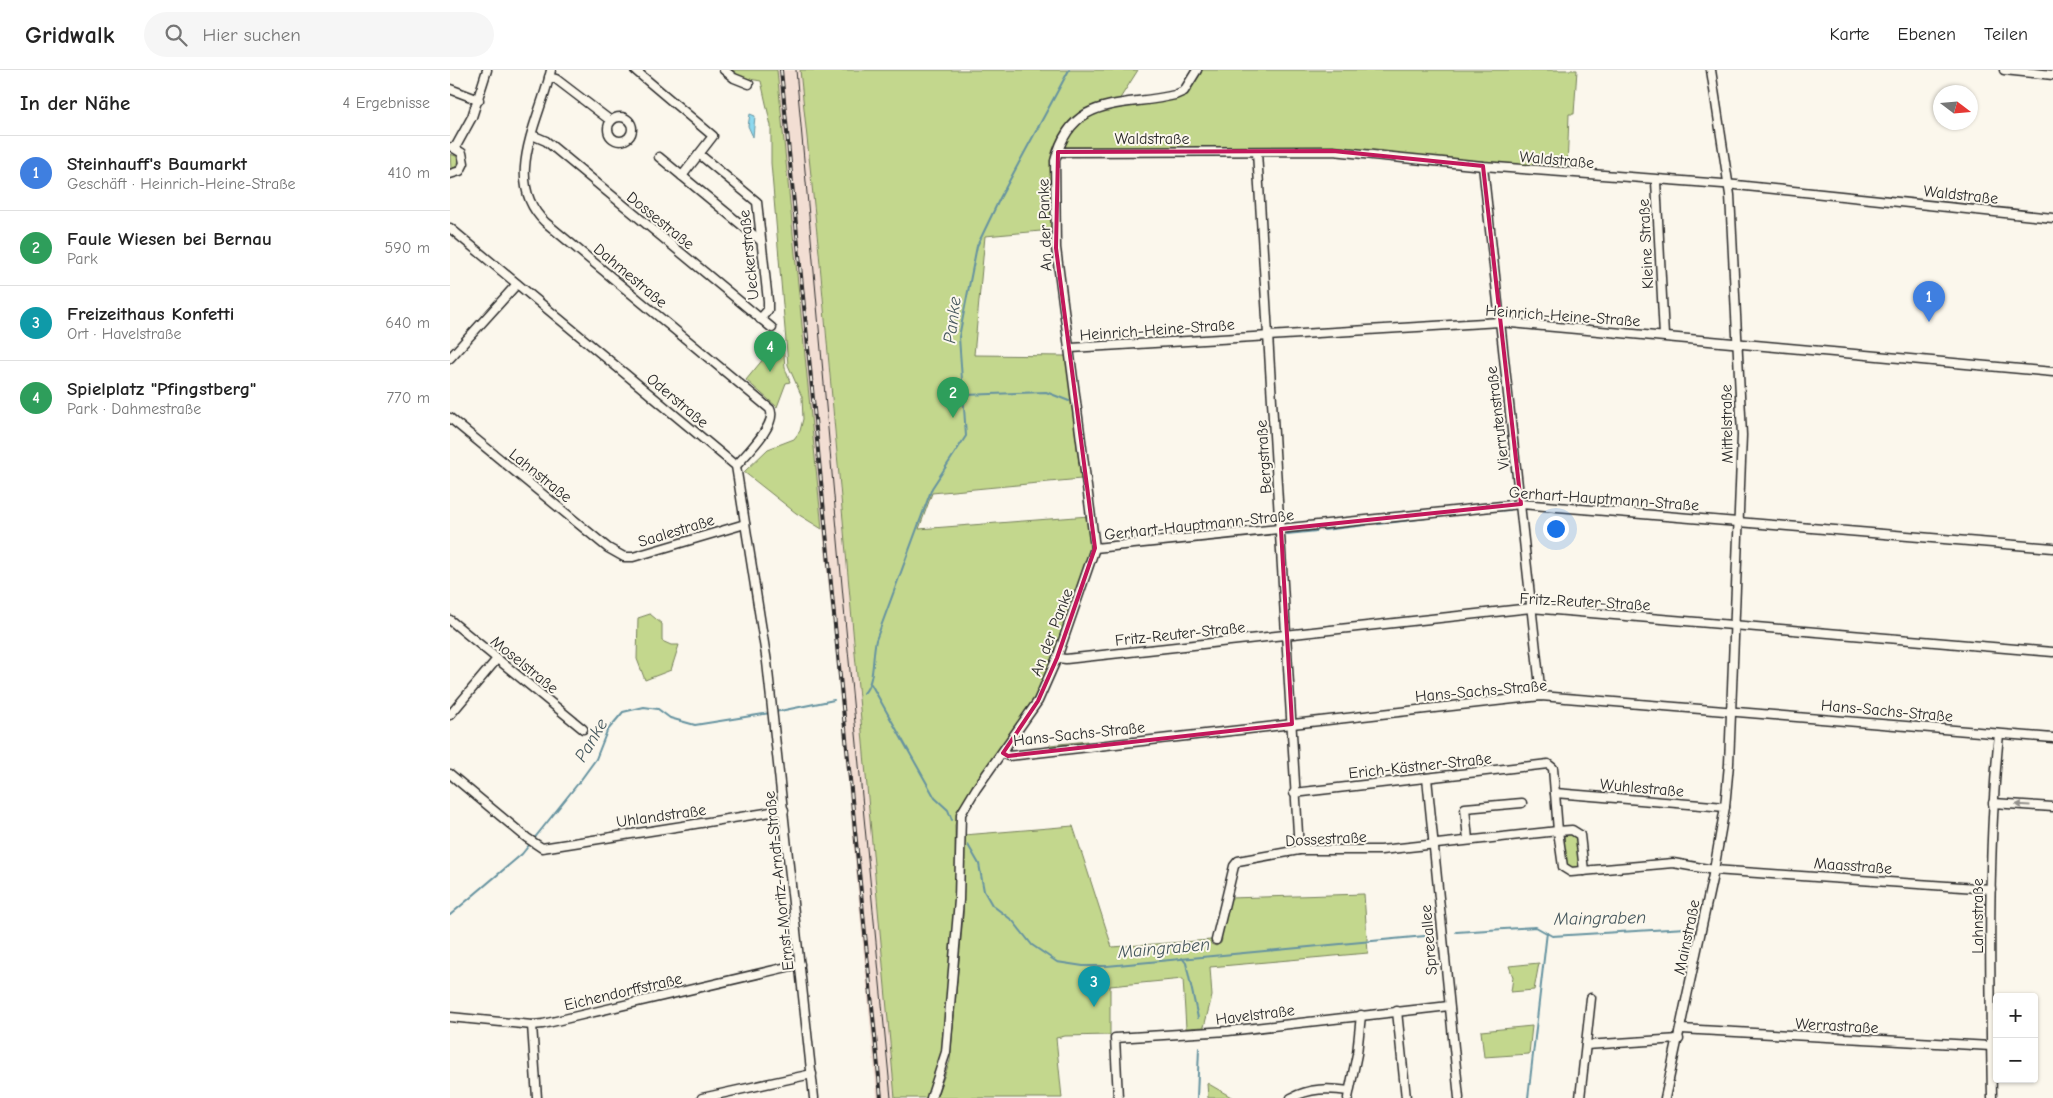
<!DOCTYPE html>
<html lang="de">
<head>
<meta charset="utf-8">
<style>
	body { margin:0; font-family:"Comic Neue",sans-serif; background:#f6f6f6; color:#222 }
	.controls { position:absolute; right:15px; bottom:15px; display:grid; overflow:hidden; border-radius:5px; box-shadow:0 1px 4px #0004 }
	.controls button { width:45px; height:45px; display:grid; place-items:center; padding:0; border:0; border-bottom:1px solid #e0e0e0; background:#fff; color:#222; font:25px sans-serif }
	.compass { position:absolute; left:1483px; top:15px; width:45px; height:45px; border-radius:50%; background:#fff; box-shadow:0 1px 4px #0004; rotate:106deg }
	.you { position:absolute; left:1105px; top:458px; width:18px; height:18px; margin:-12px; border:4px solid #fff; border-radius:50%; background:#1a73e8; box-shadow:0 0 0 8px #1a73e833 }
	.badge { display:grid; place-items:center; width:32px; height:32px; border-radius:50%; background:#db2777; color:#fff; font-size:16px; font-weight:700 }
	.pin { position:absolute; translate:-50% -41px; filter:drop-shadow(0 1px 2px #0008) }
	.pin::after { content:''; position:absolute; top:26px; width:18px; height:15px; background:inherit; clip-path:polygon(0 0,100% 0,50% 100%) }
	.list { margin:0; padding:0; list-style:none }
	h2 { display:flex; justify-content:space-between; align-items:center; height:65px; margin:0; padding:0 20px; font-size:21px }
	h2 small { font-size:16px; font-weight:400; color:#767676 }
	.list li { display:grid; grid-template-columns:32px 1fr auto; gap:15px; align-items:center; box-sizing:border-box; height:75px; padding:0 20px; border-top:1px solid #e0e0e0 }
	.list b { display:block; font-size:19px; white-space:nowrap }
	.list p { margin:0; font-size:16px; white-space:nowrap; color:#767676 }
	.list em { font-size:16px; font-style:normal; color:#767676 }
	.icon { flex:none; width:28px; height:28px; fill:none; stroke:currentColor; stroke-width:2; stroke-linecap:round; stroke-linejoin:round }
	.map { position:relative; flex:none; width:1603px; height:1028px; overflow:hidden }
	header { display:flex; align-items:center; gap:30px; box-sizing:border-box; height:70px; padding:0 25px; background:#fff; border-bottom:1px solid #e0e0e0 }
	header strong { font-size:24px }
	nav { display:flex; gap:28px; margin-inline-start:auto; font-size:18px }
	.search { width:350px; height:45px; background:#f6f6f6; display:flex; align-items:center; gap:12px; box-sizing:border-box; padding:0 18px; border-radius:28px; color:#767676; font-size:19px }
	main { display:flex }
	aside { flex:1; background:#fff }
	.map>svg:first-child { display:block }
	.built { fill:#f2ded3 }
	.green { fill:#c3d78d; stroke:#77815c }
	.water { fill:#8dd8ee; stroke:#6693a0 }
	.lines { fill:none; stroke-linecap:round; stroke-linejoin:round }
	.stream { stroke:#6693a0; stroke-width:2 }
	.minor-casing { stroke:#2b2b2b; stroke-width:11 }
	.minor { stroke:#fbf7ec; stroke-width:8 }
	.tram { stroke:#2b2b2b; stroke-width:1 }
	.rail-casing { stroke:#2b2b2b; stroke-width:4 }
	.rail { stroke:#fbf7ec; stroke-width:2; stroke-dasharray:5.5; stroke-linecap:butt }
	.oneway { fill:#93918c }
	.marked { fill:none; stroke:#c2185b; stroke-width:4; stroke-linejoin:round }
	.labels { text-anchor:middle; stroke-width:4; stroke-linejoin:round; paint-order:stroke }
	.street-label { font-size:16px; fill:#2b2b2b; stroke:#fbf7ec }
	.water-label { font-size:18px; font-style:italic; fill:#44565c; stroke:#fbf7ec }
</style>
</head>
<body>
<header>
<strong>Gridwalk</strong>
<div class="search"><svg class="icon" aria-label="search" viewBox="0 0 24 24"><circle cx="10" cy="10" r="6"/><path d="M15 15l6 6"/></svg>Hier suchen</div>
<nav><a>Karte</a><a>Ebenen</a><a>Teilen</a></nav>
</header>
<main>
<aside>
<h2>In der Nähe<small>4 Ergebnisse</small></h2>
<ul class="list">
<li><span class="badge" style="background:#3f7fe0">1</span><div><b>Steinhauff's Baumarkt</b><p>Geschäft · Heinrich-Heine-Straße</p></div><em>410 m</em></li>
<li><span class="badge" style="background:#2e9e5b">2</span><div><b>Faule Wiesen bei Bernau</b><p>Park</p></div><em>590 m</em></li>
<li><span class="badge" style="background:#0f9aa8">3</span><div><b>Freizeithaus Konfetti</b><p>Ort · Havelstraße</p></div><em>640 m</em></li>
<li><span class="badge" style="background:#2e9e5b">4</span><div><b>Spielplatz &quot;Pfingstberg&quot;</b><p>Park · Dahmestraße</p></div><em>770 m</em></li>
</ul>
</aside>
<div class="map">
<svg width="1603" height="1028" viewBox="0 0 1603 1028">
	<rect width="100%" height="100%" fill="#fbf7ec"/>
	<filter id="ink" filterUnits="userSpaceOnUse"><feTurbulence type="fractalNoise" baseFrequency=".02" numOctaves="2"/><feDisplacementMap in="SourceGraphic" scale="10" xChannelSelector="R" yChannelSelector="G"/><feConvolveMatrix kernelMatrix="1 2 1 2 8 2 1 2 1" color-interpolation-filters="sRGB"/></filter>
	<g filter="url(#ink)">
		<!-- built -->
		<path class="built" d="M327 0H352L445 1028H427L385 574 348 229Z"/>
		<!-- green -->
		<g class="green">
			<path d="M279 0H327L372 459 346 443 294 402 318 379 344 369 350 361 353 349 352 327 338 295 321 93V56L311 11 288 7Z"/>
			<path d="M350 0H688L669 30 722 29 749 0H1127L1124 44H1119L1117 101 884 78 606 77 602 160 535 166 524 285 616 286 631 409 482 423 469 459 639 446 642 471 641 483 604 590 586 628 512 735 505 755 506 829 493 978 489 999 478 1028H445L369 183Z"/>
			<path d="M0 84 6 86 8 90 6 97 1 99Z"/>
			<path d="M328 271H333L335 298 340 312 336 313 327 337 296 310Z"/>
			<path d="M200 544 212 554V571L221 575H229L221 600 195 610 187 589 188 548Z"/>
			<path d="M637 671V674L600 678V675Z"/>
			<path d="M623 756 662 877 761 870V874L766 876 771 873 772 869 770 864 779 828 914 824 918 883 760 897 762 926 754 957 736 958 733 909 660 916V965L615 966 606 968 612 1028H486L500 991 513 845 514 765Z"/>
			<path d="M1117 763 1127 767 1131 792 1129 797 1120 798 1117 795C1113 786 1110 771 1117 763Z"/>
			<path d="M1089 893 1084 920 1061 922 1063 907 1059 896Z"/>
			<path d="M1082 956 1079 984 1034 987 1031 961Z"/>
			<path d="M757 1013 783 1028H758Z"/>
		</g>
		<!-- water -->
		<path class="water" d="M300 44 305 46 303 67 298 56Z"/>
		<g class="lines">
			<!-- stream -->
			<g class="stream">
				<path d="M515 325 596 322 619 331"/>
				<path d="M1040 441 1060 440"/>
				<path d="M1015 444 1032 442"/>
				<path d="M995 446 1008 444"/>
				<path d="M928 454 993 446"/>
				<path d="M874 460 916 455"/>
				<path d="M837 464 867 461"/>
				<path d="M421 614 485 728 498 740 502 750"/>
				<path d="M414 623C425 612 422 586 426 570L482 418 516 366 509 267 527 176 550 128 619 0"/>
				<path d="M325 642 384 630"/>
				<path d="M83 770 130 711 146 689 157 661 173 642 194 637 208 639 220 648 245 655 320 643"/>
				<path d="M518 775 529 794 534 821 542 835 563 851 582 875 607 892 633 896H657L975 866"/>
				<path d="M0 845 72 784 80 774"/>
				<path d="M1006 862 1086 857 1102 866 1236 858"/>
				<path d="M732 888 736 893 748 948"/>
				<path d="M747 1028 749 978"/>
				<path d="M1078 1028 1097 862"/>
			</g>
			<defs>
				<g id="minor">
					<path d="M101 0C91 48 51 110 95 152L320 339C328 354 296 384 286 396"/>
					<path d="M185 0 263 66 232 106"/>
					<path d="M274 0 284 8 299 14"/>
					<path d="M1554 0 1603 5"/>
					<path d="M99 7 106 9 161 51"/>
					<path d="M0 19 29 30"/>
					<circle cx="170" cy="59" r="12"/>
					<path d="M82 65 96 71 322 258"/>
					<path d="M5 78 22 47 37 0"/>
					<path d="M608 82 883 81 1033 96 1286 115 1603 148"/>
					<path d="M807 82 849 780"/>
					<path d="M249 84 307 132 318 231V240L310 249"/>
					<path d="M209 87 311 171"/>
					<path d="M1033 96 1091 626"/>
					<path d="M0 104 10 101 14 93 12 83 2 77"/>
					<path d="M1206 111 1214 266"/>
					<path d="M0 158 286 396 317 592 364 1028"/>
					<path d="M621 278 1050 252 1603 302"/>
					<path d="M0 288 67 214"/>
					<path d="M0 348 158 478 174 487H183L295 454"/>
					<path d="M645 478 1071 434 1603 478"/>
					<path d="M0 550 133 659"/>
					<path d="M607 588 616 589 1081 538 1603 582"/>
					<path d="M0 645 47 589"/>
					<path d="M553 683 558 686 568 685 1091 626 1603 668"/>
					<path d="M0 704 77 768 92 778 334 740"/>
					<path d="M977 708 1009 1028"/>
					<path d="M844 723 1098 694 1103 698 1108 761 1122 760 1130 765 1134 801"/>
					<path d="M1105 723 1275 737"/>
					<path d="M1543 733 1603 737"/>
					<path d="M1018 770 1015 738 1072 733"/>
					<path d="M766 870 784 796 788 791 849 780H931L1108 761 1113 797 1121 802 1223 793 1264 800 1541 819"/>
					<path d="M947 941 956 1028"/>
					<path d="M0 947 82 955 93 954 350 894"/>
					<path d="M82 955 87 1028"/>
					<path d="M1231 959 1541 976"/>
					<path d="M1136 975 1229 969"/>
					<path d="M252 1028 362 1004"/>
					<path d="M481 1028 496 982 509 830 511 744 526 719 588 631 607 588 645 478 606 178 605 91C622 23 672 38 725 25L734 21 747 0"/>
					<path d="M668 1028 665 968 778 961 999 936"/>
					<path d="M841 1028C860 1018 878 1018 899 1021"/>
					<path d="M898 1028 907 984 911 945"/>
					<path d="M1130 1028 1141 928"/>
					<path d="M1215 1028 1264 800 1275 737 1279 694 1292 365 1280 125 1261 0"/>
					<path d="M1542 1028C1540 907 1537 785 1549 664"/>
				</g>
			</defs>
			<!-- minor casing -->
			<use href="#minor" class="minor-casing"/>
			<!-- minor -->
			<use href="#minor" class="minor"/>
			<!-- tram -->
			<path class="tram" d="M346 0 395 549 441 1028"/>
			<defs>
				<path id="rail" d="M331 0 431 1028"/>
			</defs>
			<!-- rail casing -->
			<use href="#rail" class="rail-casing"/>
			<!-- rail -->
			<use href="#rail" class="rail"/>
		</g>
		<!-- one-way arrows -->
		<defs><path id="oneway-solid" d="M-6-.8H1V-3.2L6.5 0L1 3.2V.8H-6Z" transform="scale(1.25)"/></defs>
		<use class="oneway" href="#oneway-solid" transform="translate(1573 735) rotate(-177)"/>
	</g>
	<!-- marked area -->
	<path class="marked" d="M883 81 1033 96 1071 434 831 459 842 654 558 686 553 683 588 631 607 588 645 478 606 178 608 82Z"/>
	<g class="labels">
		<!-- street labels -->
		<g class="street-label">
			<text x="702" y="74">Waldstraße</text>
			<text transform="translate(1107 89) rotate(5)" y="6">Waldstraße</text>
			<text transform="translate(1511 124) rotate(6)" y="6">Waldstraße</text>
			<text transform="translate(211 150) rotate(39)" y="6">Dossestraße</text>
			<text transform="translate(594 155) rotate(-92)" y="6">An der Panke</text>
			<text transform="translate(1195 174) rotate(-93)" y="6">Kleine Straße</text>
			<text transform="translate(298 185) rotate(-96)" y="6">Ueckerstraße</text>
			<text transform="translate(181 205) rotate(40)" y="6">Dahmestraße</text>
			<text transform="translate(1113 245) rotate(4)" y="6">Heinrich-Heine-Straße</text>
			<text transform="translate(707 259) rotate(-4)" y="6">Heinrich-Heine-Straße</text>
			<text transform="translate(228 330) rotate(40)" y="6">Oderstraße</text>
			<text transform="translate(1047 348) rotate(-97)" y="6">Vierrutenstraße</text>
			<text transform="translate(1276 354) rotate(-91)" y="6">Mittelstraße</text>
			<text transform="translate(813 387) rotate(-94)" y="6">Bergstraße</text>
			<text transform="translate(91 405) rotate(39)" y="6">Lahnstraße</text>
			<text transform="translate(1154 428) rotate(4)" y="6">Gerhart-Hauptmann-Straße</text>
			<text transform="translate(749 454) rotate(-6)" y="6">Gerhart-Hauptmann-Straße</text>
			<text transform="translate(226 460) rotate(-17)" y="6">Saalestraße</text>
			<text transform="translate(1135 531) rotate(3)" y="6">Fritz-Reuter-Straße</text>
			<text transform="translate(601 562) rotate(-69)" y="6">An der Panke</text>
			<text transform="translate(730 563) rotate(-6)" y="6">Fritz-Reuter-Straße</text>
			<text transform="translate(75 594) rotate(39)" y="6">Moselstraße</text>
			<text transform="translate(1031 620) rotate(-5)" y="6">Hans-Sachs-Straße</text>
			<text transform="translate(1437 640) rotate(5)" y="6">Hans-Sachs-Straße</text>
			<text transform="translate(629 663) rotate(-6)" y="6">Hans-Sachs-Straße</text>
			<text transform="translate(970 695) rotate(-6)" y="6">Erich-Kästner-Straße</text>
			<text transform="translate(1192 717) rotate(5)" y="6">Wuhlestraße</text>
			<text transform="translate(211 745) rotate(-8)" y="6">Uhlandstraße</text>
			<text transform="translate(876 768) rotate(-3)" y="6">Dossestraße</text>
			<text transform="translate(1403 795) rotate(4)" y="6">Maasstraße</text>
			<text transform="translate(328 811) rotate(-96)" y="6">Ernst-Moritz-Arndt-Straße</text>
			<text transform="translate(1527 846) rotate(-90)" y="6">Lahnstraße</text>
			<text transform="translate(1236 867) rotate(-78)" y="6">Mainstraße</text>
			<text transform="translate(978 870) rotate(-95)" y="6">Spreeallee</text>
			<text transform="translate(173 921) rotate(-13)" y="6">Eichendorffstraße</text>
			<text transform="translate(805 944) rotate(-7)" y="6">Havelstraße</text>
			<text transform="translate(1387 955) rotate(3)" y="6">Werrastraße</text>
		</g>
		<!-- water labels -->
		<g class="water-label">
			<text transform="translate(502 250) rotate(-83)" y="6">Panke</text>
			<text transform="translate(141 670) rotate(-59)" y="6">Panke</text>
			<text transform="translate(1150 848) rotate(-1)" y="6">Maingraben</text>
			<text transform="translate(714 878) rotate(-5)" y="6">Maingraben</text>
		</g>
	</g>
</svg>
<div class="controls">
<button>+</button>
<button>−</button>
</div>
<svg class="compass" viewBox="-18 -18 36 36"><path d="M0-13l5 13h-10z" fill="#e53935"/><path d="M0 13l5-13h-10z" fill="#767676"/></svg>
<div class="you"></div>
<div class="pin badge" style="left:1479px;top:252px;background:#3f7fe0">1</div>
<div class="pin badge" style="left:503px;top:348px;background:#2e9e5b">2</div>
<div class="pin badge" style="left:644px;top:937px;background:#0f9aa8">3</div>
<div class="pin badge" style="left:320px;top:302px;background:#2e9e5b">4</div>
</div>
</main>
</body>
</html>
